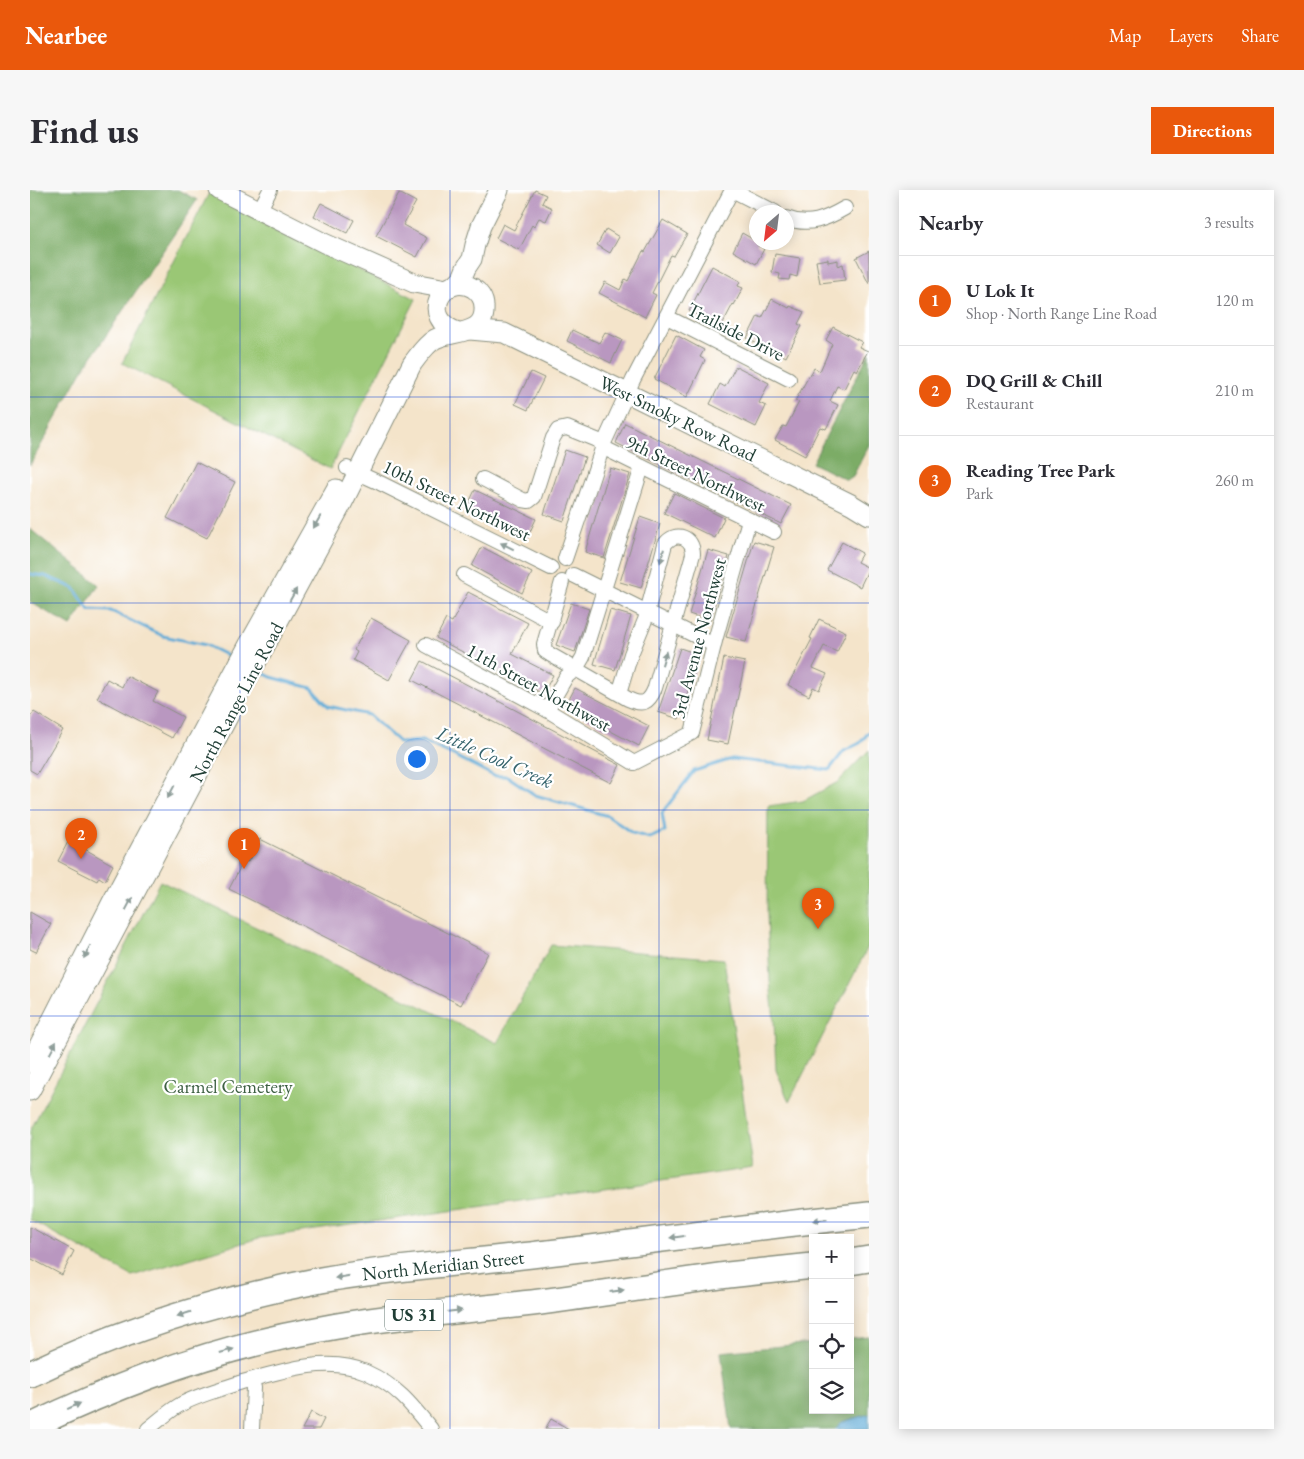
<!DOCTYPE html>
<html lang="en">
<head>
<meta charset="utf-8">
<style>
	body { margin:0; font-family:"EB Garamond",serif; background:#f7f7f7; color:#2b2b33 }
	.controls { position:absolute; right:15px; bottom:15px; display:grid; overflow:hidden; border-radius:0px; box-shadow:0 2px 12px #0003 }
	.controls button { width:45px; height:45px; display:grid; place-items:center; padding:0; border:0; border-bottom:1px solid #e1e1e2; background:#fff; color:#2b2b33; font:25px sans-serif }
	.compass { position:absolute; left:719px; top:15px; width:45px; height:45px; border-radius:50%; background:#fff; box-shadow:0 2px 12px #0003; rotate:208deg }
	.you { position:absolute; left:386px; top:568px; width:18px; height:18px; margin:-12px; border:4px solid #fff; border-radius:50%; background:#1a73e8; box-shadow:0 0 0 8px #1a73e833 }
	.badge { display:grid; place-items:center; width:32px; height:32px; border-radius:50%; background:#ea580c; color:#fff; font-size:16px; font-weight:700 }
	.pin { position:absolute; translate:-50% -41px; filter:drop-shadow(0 1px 2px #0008) }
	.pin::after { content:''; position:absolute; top:26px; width:18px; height:15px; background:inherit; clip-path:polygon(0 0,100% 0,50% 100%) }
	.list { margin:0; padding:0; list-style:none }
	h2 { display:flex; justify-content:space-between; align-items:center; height:65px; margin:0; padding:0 20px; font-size:21px }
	h2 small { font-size:16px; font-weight:400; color:#7c7c81 }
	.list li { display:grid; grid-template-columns:32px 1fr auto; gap:15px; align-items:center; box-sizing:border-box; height:90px; padding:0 20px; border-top:1px solid #e1e1e2 }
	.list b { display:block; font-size:19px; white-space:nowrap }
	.list p { margin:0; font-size:16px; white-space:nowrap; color:#7c7c81 }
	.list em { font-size:16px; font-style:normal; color:#7c7c81 }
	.icon { flex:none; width:28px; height:28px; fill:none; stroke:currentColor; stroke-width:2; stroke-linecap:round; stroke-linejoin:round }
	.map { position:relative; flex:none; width:839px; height:1239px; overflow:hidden; border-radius:0px }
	header { display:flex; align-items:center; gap:30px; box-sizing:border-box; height:70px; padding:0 25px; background:#ea580c; color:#fff }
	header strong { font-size:24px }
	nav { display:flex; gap:28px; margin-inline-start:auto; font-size:18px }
	.intro { display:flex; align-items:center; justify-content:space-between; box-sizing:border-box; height:120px; padding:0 30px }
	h1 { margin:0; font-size:35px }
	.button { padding:12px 22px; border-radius:0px; background:#ea580c; color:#fff; font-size:18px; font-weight:700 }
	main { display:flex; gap:30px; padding:0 30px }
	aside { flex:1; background:#fff; border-radius:0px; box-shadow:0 2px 12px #0003 }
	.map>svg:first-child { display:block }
	.green { fill:#9ac775; stroke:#5c8254 }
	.forest { fill:#7bac66; stroke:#4d744d }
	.water { fill:#5eabd7; stroke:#3e7486 }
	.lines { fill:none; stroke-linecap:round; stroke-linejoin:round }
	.stream { stroke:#5eabd7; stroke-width:3 }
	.building { fill:#b997c0 }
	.street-casing { stroke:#8a907f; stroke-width:16 }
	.secondary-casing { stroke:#8a907f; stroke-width:21 }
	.highway-casing { stroke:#8a907f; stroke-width:28 }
	.street { stroke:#fff; stroke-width:14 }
	.secondary { stroke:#fff; stroke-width:19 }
	.highway { stroke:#fff; stroke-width:25 }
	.oneway { fill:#8f9e9a }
	.grid { fill:none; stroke:#1d4ed8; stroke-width:1; stroke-opacity:0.55 }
	.labels { text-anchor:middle; stroke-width:4.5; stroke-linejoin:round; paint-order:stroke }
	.shield { fill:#fff; stroke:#627771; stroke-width:1 }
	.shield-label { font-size:18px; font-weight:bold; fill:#1f3d34 }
	.street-label { font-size:19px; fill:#1f3d34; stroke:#fff }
	.park-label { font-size:19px; fill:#3e6044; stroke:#fff }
	.water-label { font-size:20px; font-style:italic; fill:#35646d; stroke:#fff }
</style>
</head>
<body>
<header>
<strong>Nearbee</strong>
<nav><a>Map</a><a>Layers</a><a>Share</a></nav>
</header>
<div class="intro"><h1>Find us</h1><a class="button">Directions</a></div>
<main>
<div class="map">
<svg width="839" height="1239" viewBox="0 0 839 1239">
	<rect width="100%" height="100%" fill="#fff"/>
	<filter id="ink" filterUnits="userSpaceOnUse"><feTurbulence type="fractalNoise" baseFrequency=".02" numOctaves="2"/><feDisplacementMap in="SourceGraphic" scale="10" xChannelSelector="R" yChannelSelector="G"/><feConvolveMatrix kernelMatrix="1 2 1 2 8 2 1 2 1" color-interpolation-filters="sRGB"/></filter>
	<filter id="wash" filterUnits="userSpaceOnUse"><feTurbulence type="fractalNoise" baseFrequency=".0096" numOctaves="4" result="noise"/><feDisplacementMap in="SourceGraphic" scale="20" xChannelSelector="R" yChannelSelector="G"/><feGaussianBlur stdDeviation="1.12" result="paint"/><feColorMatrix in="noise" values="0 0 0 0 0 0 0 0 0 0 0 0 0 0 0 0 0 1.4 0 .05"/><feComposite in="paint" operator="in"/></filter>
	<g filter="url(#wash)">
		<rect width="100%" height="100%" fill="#f4e4ca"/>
		<!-- green -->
		<g class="green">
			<path d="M179 3 386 109 300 279 92 173Z"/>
			<path d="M839 560V755L759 912 746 880 744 830 740 791 737 724 738 616 773 611 808 592Z"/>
			<path d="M130 691 467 853 521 755 694 769 723 978 229 1048 102 1086 0 1030V941Z"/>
		</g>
		<!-- forest -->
		<g class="forest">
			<path d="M0 0H148L167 10 51 183 0 275Z"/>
			<path d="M839 163V255L823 286 817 290 782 273Z"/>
			<path d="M0 339 69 395 41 436 0 412Z"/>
			<path d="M839 1147V1224L812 1232 805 1239H701L691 1162 783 1153V1220H820V1149Z"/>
		</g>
		<!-- water -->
		<path class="water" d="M839 1224V1239H805L812 1232Z"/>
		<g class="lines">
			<!-- stream -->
			<g class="stream">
				<path d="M0 384 15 386 44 398 59 420 81 421 133 446 176 455 204 469"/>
				<path d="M229 481 241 487 282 498 298 516 339 525 370 553 392 551 425 566 464 586H477L505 605 578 626 602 643 620 648 635 641 632 623 664 581 702 569 799 580 814 561 830 553 839 542"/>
			</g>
		</g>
		<g id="blocks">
			<!-- building -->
			<g class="building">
				<path d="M505 0 516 5 512 13 522 18 516 31 509 28 504 37 502 35 489 60 466 48 473 34 484 40Z"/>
				<path d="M369 3 386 12 373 35 397 48 387 67 346 46Z"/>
				<path d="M291 13 324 30 317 43 284 26Z"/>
				<path d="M633 30 657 44 644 66 641 65 622 103 626 105 615 127 569 103 575 92 590 100 595 89 598 91 613 61 615 62Z"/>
				<path d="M576 39 589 47 580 63 567 55Z"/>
				<path d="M712 43 726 51V52H728L727 55 734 59 726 74 703 61Z"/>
				<path d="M839 61V94L826 68Z"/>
				<path d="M745 64 770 68 767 87 760 85 759 90 749 89 750 84 742 82Z"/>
				<path d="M798 69V72L808 70V76L813 74 815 90 790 93 786 71Z"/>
				<path d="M682 76 710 91 708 96 713 98 704 115 703 114 691 137 659 121Z"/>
				<path d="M742 109 759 118 760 116 774 122 768 134 772 136 756 167 735 156 734 158 717 148 728 126 732 128Z"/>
				<path d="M803 137 832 152 829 157 838 161 827 181 824 179 814 199 807 196 800 211 808 215 796 239 790 237 775 266 745 250 753 236 756 237 769 212 765 211 780 184H781L784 178 790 181 802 154 796 150Z"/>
				<path d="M542 140 569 153 575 142 592 150 581 173 537 151Z"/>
				<path d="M646 145 674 160 670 167 675 170 657 207 624 189Z"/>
				<path d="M706 176 739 193 729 213 736 216 726 237 680 214 690 194 695 197Z"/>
				<path d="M501 182 514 188 498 220 485 214Z"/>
				<path d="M595 233 761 315 751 334 586 253Z"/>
				<path d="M535 260 555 267 534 331 514 324Z"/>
				<path d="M166 272 205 292 177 348 137 328Z"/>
				<path d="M580 278 600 284 574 368 555 362Z"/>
				<path d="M445 300 506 329 497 348 436 319Z"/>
				<path d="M644 303 694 328 685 348 634 323Z"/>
				<path d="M610 327 630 334 611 398 590 392Z"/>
				<path d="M724 351 744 357 731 400 716 452 696 447Z"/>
				<path d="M812 352 832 363 827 372 839 378 830 397 797 380Z"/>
				<path d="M452 357 502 383 492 403 442 376Z"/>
				<path d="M678 360 699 366 680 431 659 424Z"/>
				<path d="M438 402 498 433 482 464 523 485 513 504 406 448 416 429 422 432Z"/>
				<path d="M541 413 559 419 545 462 526 455Z"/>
				<path d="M580 420 601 426 585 480 564 474Z"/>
				<path d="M341 428 381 450 359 490 323 470 327 462 324 460Z"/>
				<path d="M789 429 816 442 807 462 794 456 783 478 797 484 789 500 783 497 779 506 758 495 782 449 780 448Z"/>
				<path d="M650 458 670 465 649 529 628 522Z"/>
				<path d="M694 468 715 472 698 554 677 550Z"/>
				<path d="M392 471 590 575 581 593 382 490Z"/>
				<path d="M97 486 128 502 123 511 153 527 142 548 67 508 77 489 92 497Z"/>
				<path d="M545 498 619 536 609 556 535 517Z"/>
				<path d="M4 522 33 540 7 584 0 580V527Z"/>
				<path d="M230 649 458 763 431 815 199 699 214 670 218 672Z"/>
				<path d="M39 650 83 675 75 691 69 687 67 691 28 671Z"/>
				<path d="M0 722 21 734 6 762 0 759Z"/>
				<path d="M0 1037 44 1061 32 1085 0 1068Z"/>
				<path d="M281 1222 294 1229 289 1239H272Z"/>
				<path d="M521 1229 539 1239H515Z"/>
			</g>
		</g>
	</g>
	<g filter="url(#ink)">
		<use href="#blocks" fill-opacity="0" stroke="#8a907f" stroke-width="1"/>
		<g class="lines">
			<defs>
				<g id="street">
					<path d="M702 0 745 22"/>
					<path d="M229 21 240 0"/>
					<path d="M756 28C779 37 796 29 815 18"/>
					<path d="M637 127 759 189"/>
					<path d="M572 257 744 342"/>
					<path d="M317 278 350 293 521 378"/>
					<path d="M453 289 493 310 499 311 504 307 523 248 528 240 537 238 542 240 574 253"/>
					<path d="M535 369 574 253 603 190 702 0"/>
					<path d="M434 385 522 432"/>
					<path d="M543 385 684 455"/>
					<path d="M532 392 514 454 515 461 521 465 598 509C613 516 619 513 625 498L663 364C663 347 646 340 635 354L615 430 601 464 589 504"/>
					<path d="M396 455 517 520 604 573 662 543 686 447 719 330"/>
					<path d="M517 520 536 487 546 479 553 467 612 277"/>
					<path d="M222 1190 224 1198 222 1239"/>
					<path d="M118 1239C128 1231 138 1222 148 1216 167 1205 189 1200 209 1193 248 1182 297 1165 336 1182 367 1196 381 1214 401 1239"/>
				</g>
				<g id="secondary">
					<path d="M189 0 294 53 384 93 417 99"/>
					<path d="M425 95 432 88 436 78 442 69 445 55 451 36 469 0"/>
					<path d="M440 140 474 143 597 203 821 314 839 325"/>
					<path d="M0 873 82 712 218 456 306 299"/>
					<path d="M0 901 199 525 209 504 312 314 382 174C389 165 395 155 405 149 423 140 456 146 454 117 454 109 449 102 443 98 413 81 388 129 428 142"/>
				</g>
				<g id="highway">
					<path d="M820 1072 839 1069"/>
					<path d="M0 1184C92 1140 191 1109 291 1090 363 1077 436 1073 509 1064 619 1051 729 1036 839 1025"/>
					<path d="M0 1237C91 1193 186 1158 286 1140 360 1125 436 1121 510 1112 573 1104 636 1093 698 1085 726 1082 755 1079 783 1076"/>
				</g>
			</defs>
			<!-- street casing -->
			<use href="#street" class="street-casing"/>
			<!-- secondary casing -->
			<use href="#secondary" class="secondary-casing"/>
			<!-- highway casing -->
			<use href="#highway" class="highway-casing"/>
			<!-- street -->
			<use href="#street" class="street"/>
			<!-- secondary -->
			<use href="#secondary" class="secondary"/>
			<!-- highway -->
			<use href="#highway" class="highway"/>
		</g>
		<!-- one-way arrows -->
		<defs><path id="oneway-solid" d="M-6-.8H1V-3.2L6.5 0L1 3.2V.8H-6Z" transform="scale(1.25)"/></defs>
		<g class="oneway">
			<use href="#oneway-solid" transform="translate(287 332) rotate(120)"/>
			<use href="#oneway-solid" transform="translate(477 356) rotate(-154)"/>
			<use href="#oneway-solid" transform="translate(632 366) rotate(105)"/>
			<use href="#oneway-solid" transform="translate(263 405) rotate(-61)"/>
			<use href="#oneway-solid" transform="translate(634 468) rotate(-74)"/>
			<use href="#oneway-solid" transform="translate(141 602) rotate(118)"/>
			<use href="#oneway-solid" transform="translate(99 714) rotate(-62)"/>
			<use href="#oneway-solid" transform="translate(57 762) rotate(117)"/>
			<use href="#oneway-solid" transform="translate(23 858) rotate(-62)"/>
			<use href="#oneway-solid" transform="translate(790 1030) rotate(175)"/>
			<use href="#oneway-solid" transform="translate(647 1047) rotate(173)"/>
			<use href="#oneway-solid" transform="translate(312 1087) rotate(171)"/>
			<use href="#oneway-solid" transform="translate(587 1101) rotate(-8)"/>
			<use href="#oneway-solid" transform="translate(425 1121) rotate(-6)"/>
			<use href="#oneway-solid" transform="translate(154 1124) rotate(163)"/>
			<use href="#oneway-solid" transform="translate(197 1161) rotate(-16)"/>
			<use href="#oneway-solid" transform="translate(44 1216) rotate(-24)"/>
		</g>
	</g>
	<!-- grid -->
	<path class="grid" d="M210 0V1239M420 0V1239M629 0V1239M0 207H839M0 413H839M0 620H839M0 826H839M0 1032H839"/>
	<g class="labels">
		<!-- shield labels -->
		<rect class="shield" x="355" y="1109.5" width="58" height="31" rx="4"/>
		<g class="shield-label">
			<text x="384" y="1131">US 31</text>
		</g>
		<!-- street labels -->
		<g class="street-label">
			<text transform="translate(706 141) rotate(27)" y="7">Trailside Drive</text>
			<text transform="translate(648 228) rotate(26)" y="7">West Smoky Row Road</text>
			<text transform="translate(666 283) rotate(26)" y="7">9th Street Northwest</text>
			<text transform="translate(427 310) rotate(26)" y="7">10th Street Northwest</text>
			<text transform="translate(668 448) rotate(-75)" y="7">3rd Avenue Northwest</text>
			<text transform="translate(509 497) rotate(29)" y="7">11th Street Northwest</text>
			<text transform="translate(206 512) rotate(-62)" y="7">North Range Line Road</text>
			<text transform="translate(413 1075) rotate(-6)" y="7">North Meridian Street</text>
		</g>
		<!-- park labels -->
		<g class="park-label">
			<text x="198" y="903">Carmel Cemetery</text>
		</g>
		<!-- water labels -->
		<g class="water-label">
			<text transform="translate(465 567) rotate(24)" y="7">Little Cool Creek</text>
		</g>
	</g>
</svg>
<div class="controls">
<button>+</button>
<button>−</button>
<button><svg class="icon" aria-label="locate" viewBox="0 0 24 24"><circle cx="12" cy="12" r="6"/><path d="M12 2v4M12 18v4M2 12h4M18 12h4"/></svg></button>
<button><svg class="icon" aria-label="layers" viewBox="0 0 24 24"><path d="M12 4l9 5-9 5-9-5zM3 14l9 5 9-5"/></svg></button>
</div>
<svg class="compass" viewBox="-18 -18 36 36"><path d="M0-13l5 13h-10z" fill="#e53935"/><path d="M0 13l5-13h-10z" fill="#7c7c81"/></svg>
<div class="you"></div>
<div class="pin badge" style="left:214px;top:679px">1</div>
<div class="pin badge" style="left:51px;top:669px">2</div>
<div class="pin badge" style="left:788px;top:739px">3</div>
</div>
<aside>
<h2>Nearby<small>3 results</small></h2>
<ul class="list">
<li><span class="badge">1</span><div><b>U Lok It</b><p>Shop · North Range Line Road</p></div><em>120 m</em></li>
<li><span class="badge">2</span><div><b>DQ Grill &amp; Chill</b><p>Restaurant</p></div><em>210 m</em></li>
<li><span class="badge">3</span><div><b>Reading Tree Park</b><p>Park</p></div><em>260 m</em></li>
</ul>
</aside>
</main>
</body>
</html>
